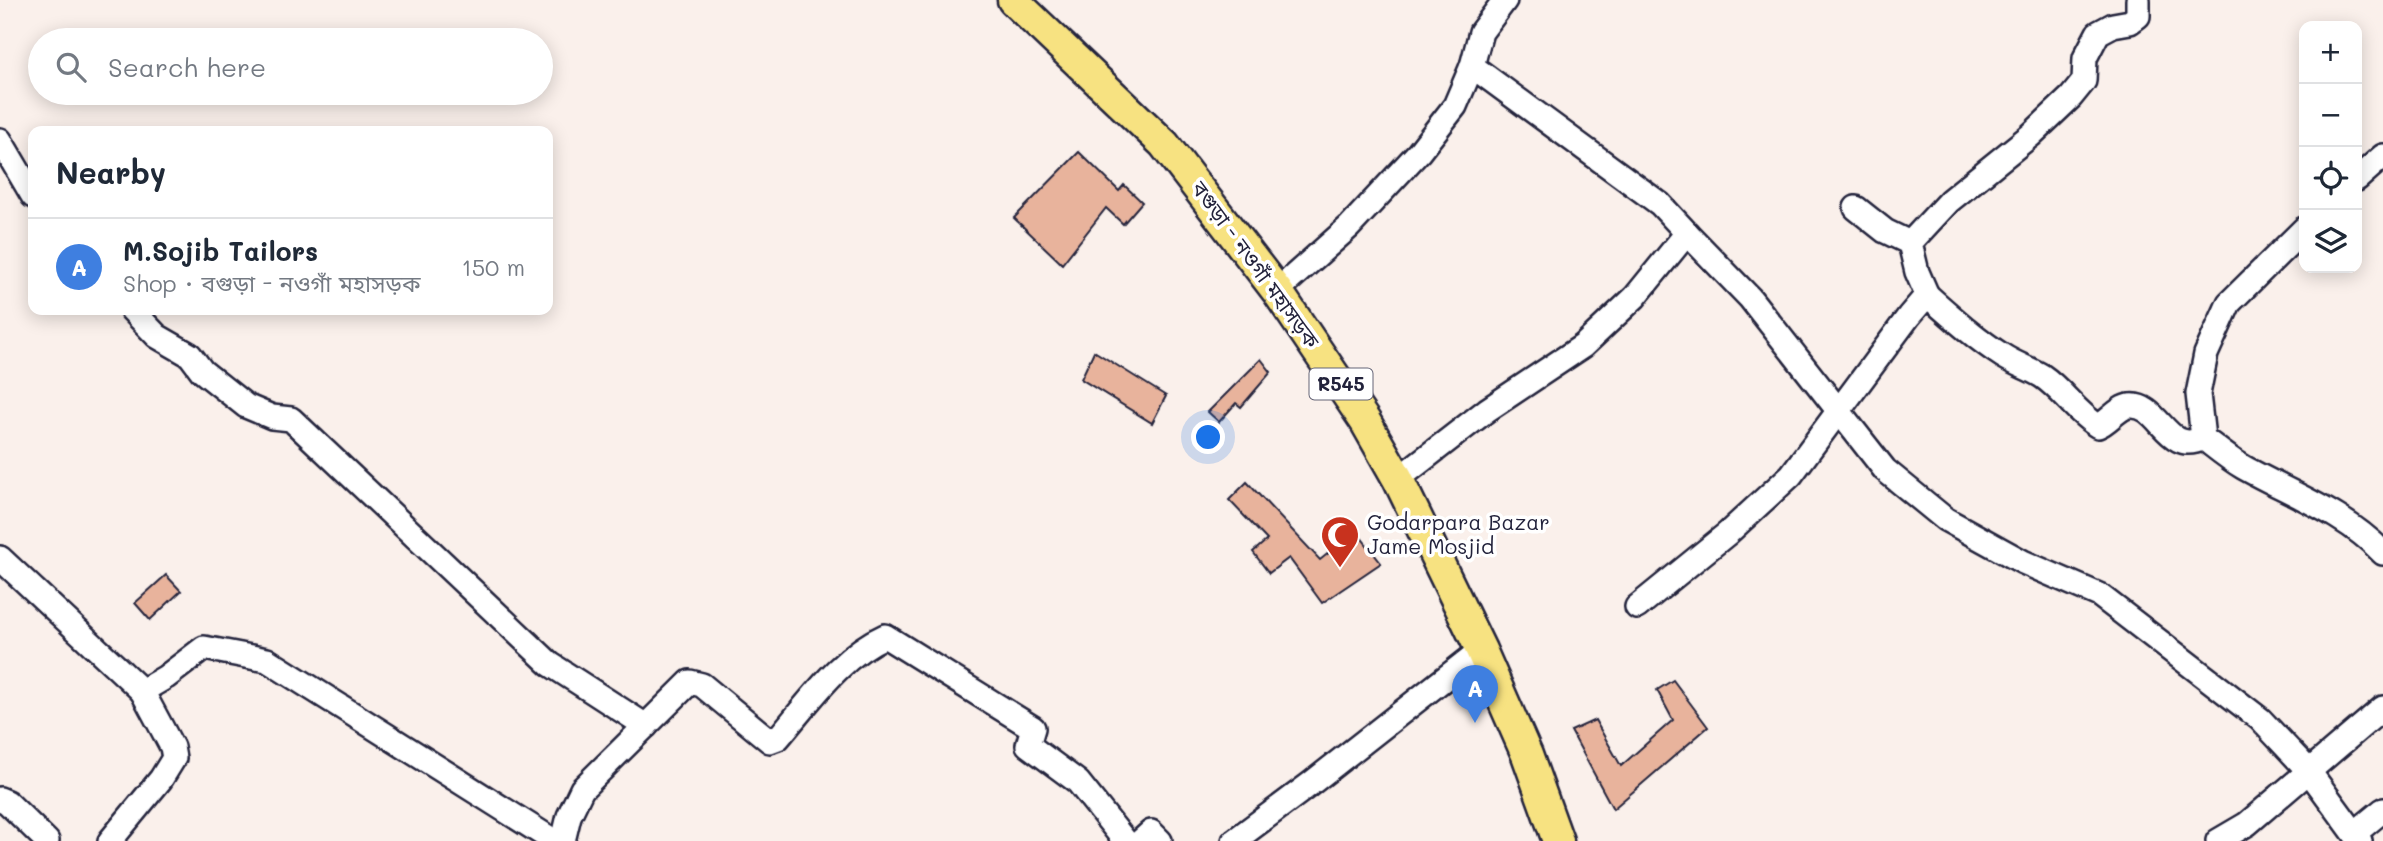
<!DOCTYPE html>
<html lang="en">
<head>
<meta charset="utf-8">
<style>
	body { margin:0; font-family:Mali,"Noto Sans Bengali",sans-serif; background:#f6f6f7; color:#1f2937 }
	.controls { position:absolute; right:21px; top:21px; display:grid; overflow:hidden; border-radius:14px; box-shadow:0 4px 18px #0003 }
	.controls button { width:63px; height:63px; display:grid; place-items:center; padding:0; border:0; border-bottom:2px solid #e0e1e3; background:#fff; color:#1f2937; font:35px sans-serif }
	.you { position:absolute; left:1209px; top:438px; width:24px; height:24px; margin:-18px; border:5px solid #fff; border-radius:50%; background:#1a73e8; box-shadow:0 0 0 10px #1a73e833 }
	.badge { display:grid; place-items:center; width:46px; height:46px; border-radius:50%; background:#c8321e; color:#fff; font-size:23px; font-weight:700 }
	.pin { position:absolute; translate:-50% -58px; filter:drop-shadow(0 2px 4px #0008) }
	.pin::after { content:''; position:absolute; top:37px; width:24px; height:21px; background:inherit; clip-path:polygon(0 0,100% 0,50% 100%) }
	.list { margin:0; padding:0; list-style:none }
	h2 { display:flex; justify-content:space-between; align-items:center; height:91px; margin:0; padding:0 28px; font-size:30px }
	h2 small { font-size:23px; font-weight:400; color:#747a83 }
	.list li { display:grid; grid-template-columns:46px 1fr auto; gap:21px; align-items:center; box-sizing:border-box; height:98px; padding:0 28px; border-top:2px solid #e0e1e3 }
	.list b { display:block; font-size:26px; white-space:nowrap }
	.list p { margin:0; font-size:23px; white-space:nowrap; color:#747a83 }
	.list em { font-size:23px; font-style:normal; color:#747a83 }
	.icon { flex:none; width:38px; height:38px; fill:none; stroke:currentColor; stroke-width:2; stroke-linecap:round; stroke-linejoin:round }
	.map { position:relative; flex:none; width:2383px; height:841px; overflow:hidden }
	.search { position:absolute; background:#fff; box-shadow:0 4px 18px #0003; left:28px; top:28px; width:525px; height:77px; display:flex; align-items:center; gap:18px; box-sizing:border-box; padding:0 24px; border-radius:38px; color:#747a83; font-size:26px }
	.panel { position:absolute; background:#fff; box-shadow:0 4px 18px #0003; left:28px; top:126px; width:525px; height:189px; border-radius:14px }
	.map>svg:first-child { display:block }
	.building { fill:#e8b39c; stroke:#22223b; stroke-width:2 }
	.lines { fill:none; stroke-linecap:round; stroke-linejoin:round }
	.minor-casing { stroke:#22223b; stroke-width:28 }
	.major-casing { stroke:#22223b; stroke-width:35 }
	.minor { stroke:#fff; stroke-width:23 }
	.major { stroke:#f7e281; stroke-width:30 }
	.labels { text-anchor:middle; stroke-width:7; stroke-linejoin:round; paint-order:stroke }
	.shield { fill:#fff; stroke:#646476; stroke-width:2 }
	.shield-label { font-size:19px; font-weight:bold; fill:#22223b }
	.street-label { font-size:21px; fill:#22223b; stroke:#fff }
	.poi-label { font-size:21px; fill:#22223b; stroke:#fff; text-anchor:start }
</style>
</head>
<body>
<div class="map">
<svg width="2383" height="841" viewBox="0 0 2383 841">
	<rect width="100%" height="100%" fill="#faf0eb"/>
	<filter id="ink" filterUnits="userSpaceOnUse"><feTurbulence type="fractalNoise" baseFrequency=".0143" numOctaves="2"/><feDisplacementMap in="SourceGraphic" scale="14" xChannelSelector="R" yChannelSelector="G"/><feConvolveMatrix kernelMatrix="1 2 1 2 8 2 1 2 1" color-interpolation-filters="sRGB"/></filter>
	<g filter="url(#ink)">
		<!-- building -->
		<g class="building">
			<path d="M1079 152 1119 191 1124 185 1142 202 1123 224 1106 208 1062 264 1014 218Z"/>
			<path d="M1094 351 1166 396 1152 423 1081 379Z"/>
			<path d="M1261 359 1271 372 1241 407 1236 403 1219 422 1208 412Z"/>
			<path d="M1247 482 1320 560 1356 531 1381 563 1322 603 1289 558 1269 573 1253 552 1267 540 1229 500Z"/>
			<path d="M166 575 181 591 150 620 135 603Z"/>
			<path d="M1673 680 1708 727 1613 809 1571 731 1595 720 1621 766 1673 720 1657 690Z"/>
		</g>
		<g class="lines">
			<defs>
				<g id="minor">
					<path d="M1472 66 1481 32 1505 0"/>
					<path d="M0 140 33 196"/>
					<path d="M2357 179 2383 156"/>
					<path d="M1856 208 1885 231 1910 243"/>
					<path d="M1687 233 1750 298 1885 470 1945 519 2023 562 2099 595 2260 719 2308 770 2360 841"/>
					<path d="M1277 291 1349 227 1419 152 1455 106 1472 66 1660 204 1687 233 1635 297 1583 346 1487 410 1398 479"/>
					<path d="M1927 295C1952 317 1975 338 2003 356 2015 364 2029 368 2042 376 2063 390 2076 413 2098 426 2109 422 2118 407 2130 406 2160 403 2167 457 2203 438 2216 448 2229 459 2243 467 2291 494 2345 513 2383 553"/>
					<path d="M132 310 157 336 190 355 202 371 246 406 272 417 291 419 550 664 646 726"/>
					<path d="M2203 438 2198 394 2206 354 2229 303 2304 229"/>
					<path d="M0 558 142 691 166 677 204 648 267 660 554 841"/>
					<path d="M1637 607 1728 533 1791 475 1909 316 1927 295 1917 272 1910 243 1949 201 2031 135 2071 97 2084 81 2085 58 2098 33 2113 25 2130 22 2138 16V0"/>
					<path d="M0 799 7 802 47 841"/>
					<path d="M2355 833 2383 810"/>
					<path d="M110 841 161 779 174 758 172 747 142 691"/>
					<path d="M563 841 569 816 582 789 690 682 702 685 770 741 778 738C810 701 840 656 885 636L1033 728 1028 745 1078 782 1125 841"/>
					<path d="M1141 841 1151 832 1160 841"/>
					<path d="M1234 841 1309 785 1481 650"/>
					<path d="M2218 841 2247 824 2383 708"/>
				</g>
				<path id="major" d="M1013 0 1164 144 1277 291 1365 421 1398 479 1481 650 1527 755 1558 841"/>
			</defs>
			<!-- minor casing -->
			<use href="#minor" class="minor-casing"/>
			<!-- major casing -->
			<use href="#major" class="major-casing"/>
			<!-- minor -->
			<use href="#minor" class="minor"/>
			<!-- major -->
			<use href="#major" class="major"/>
		</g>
	</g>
	<!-- icons -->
	<defs>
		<symbol id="mosque-pin" viewBox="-11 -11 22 30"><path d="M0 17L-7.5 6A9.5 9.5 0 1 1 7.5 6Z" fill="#c8321e" stroke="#fff"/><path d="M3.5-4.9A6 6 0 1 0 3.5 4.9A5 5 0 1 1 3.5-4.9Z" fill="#fff"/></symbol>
	</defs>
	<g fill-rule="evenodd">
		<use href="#mosque-pin" x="1318" y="513" width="44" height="60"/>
	</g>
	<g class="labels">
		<!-- shield labels -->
		<rect class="shield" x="1309.5" y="368.5" width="63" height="31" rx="5"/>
		<g class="shield-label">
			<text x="1341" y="391">R545</text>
		</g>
		<!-- street labels -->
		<g class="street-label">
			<text transform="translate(1255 265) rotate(54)" y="7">বগুড়া - নওগাঁ মহাসড়ক</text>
		</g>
		<!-- poi labels -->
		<g class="poi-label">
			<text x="1367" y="530">Godarpara Bazar<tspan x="1367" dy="24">Jame Mosjid</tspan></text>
		</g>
	</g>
</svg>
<div class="controls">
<button>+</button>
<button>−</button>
<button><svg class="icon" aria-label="locate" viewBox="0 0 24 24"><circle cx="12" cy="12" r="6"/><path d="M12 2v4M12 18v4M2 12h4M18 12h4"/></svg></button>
<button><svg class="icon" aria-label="layers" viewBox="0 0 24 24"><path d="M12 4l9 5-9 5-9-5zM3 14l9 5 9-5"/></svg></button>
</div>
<div class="you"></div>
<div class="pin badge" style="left:1475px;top:723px;background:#3f7fe0">A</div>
<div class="search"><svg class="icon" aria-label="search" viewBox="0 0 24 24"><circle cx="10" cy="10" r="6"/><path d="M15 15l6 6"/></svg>Search here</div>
<section class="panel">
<h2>Nearby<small></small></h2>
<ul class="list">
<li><span class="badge" style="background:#3f7fe0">A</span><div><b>M.Sojib Tailors</b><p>Shop · বগুড়া - নওগাঁ মহাসড়ক</p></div><em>150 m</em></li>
</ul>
</section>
</div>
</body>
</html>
